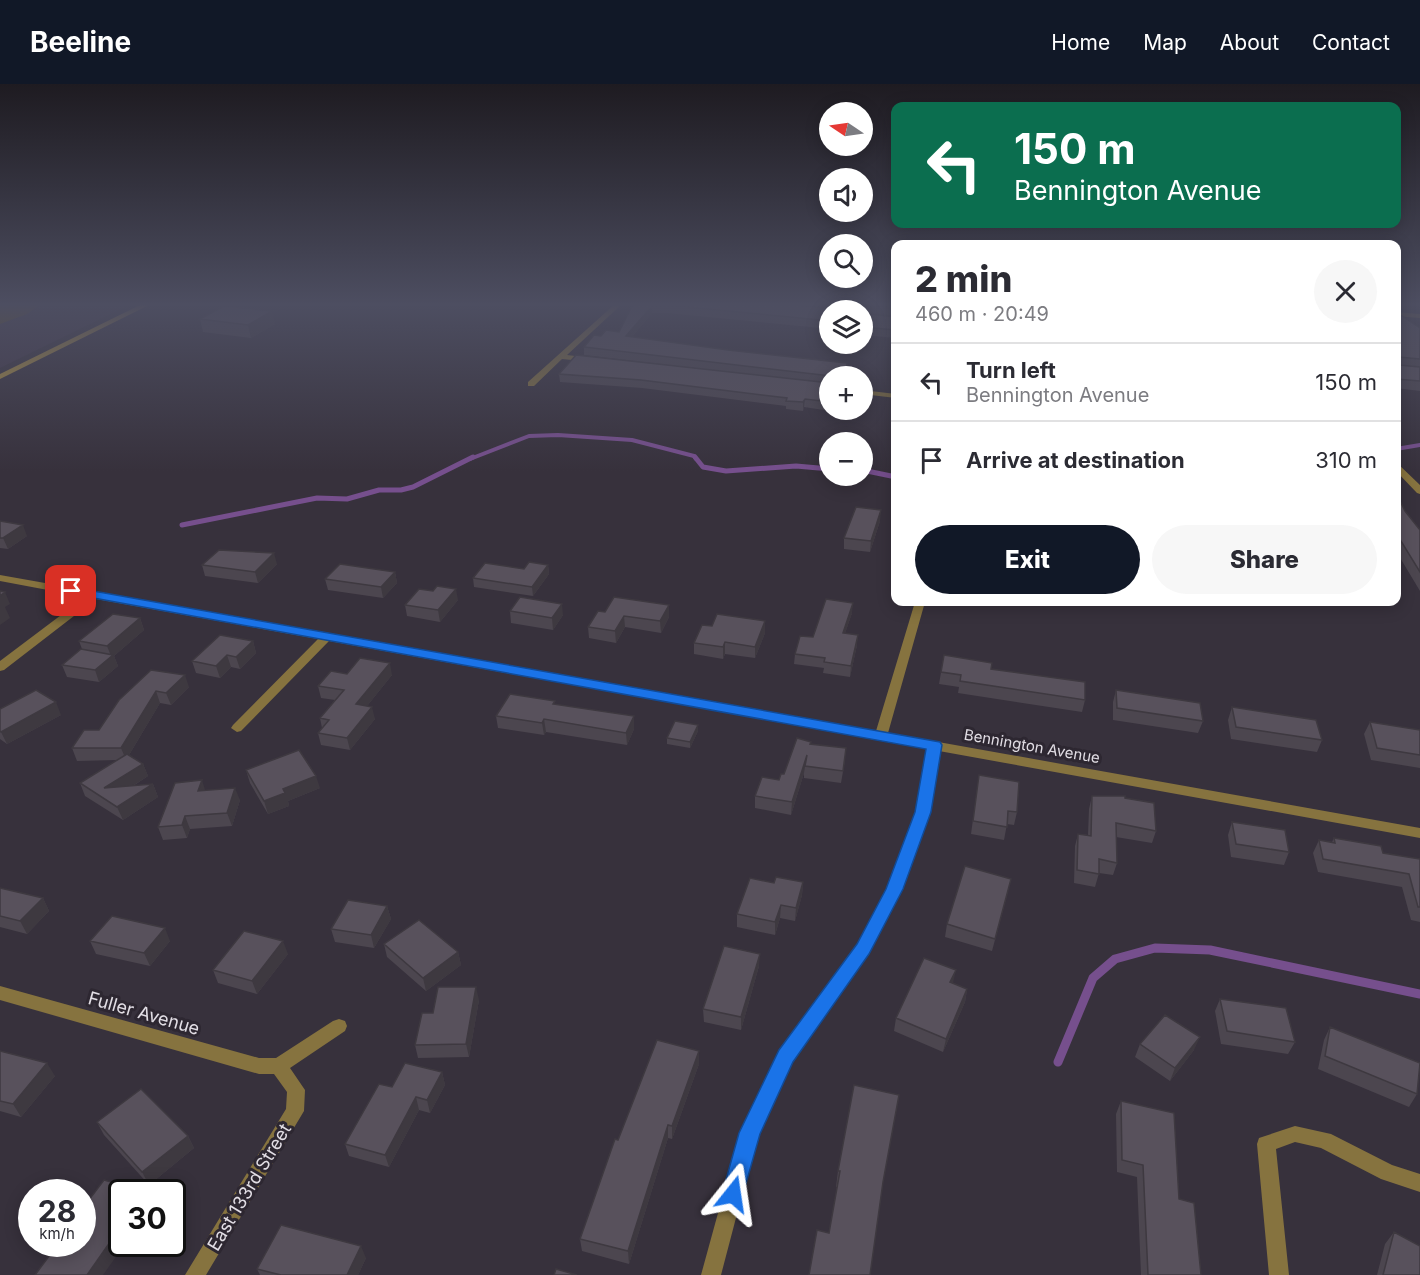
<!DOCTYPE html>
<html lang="en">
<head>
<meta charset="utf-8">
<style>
	:root { --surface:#fff; --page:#f7f7f7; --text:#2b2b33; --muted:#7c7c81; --line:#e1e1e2; --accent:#111827 }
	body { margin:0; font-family:Inter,sans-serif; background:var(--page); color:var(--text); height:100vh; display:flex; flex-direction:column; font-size:22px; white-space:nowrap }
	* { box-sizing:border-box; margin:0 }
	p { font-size:20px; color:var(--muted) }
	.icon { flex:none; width:33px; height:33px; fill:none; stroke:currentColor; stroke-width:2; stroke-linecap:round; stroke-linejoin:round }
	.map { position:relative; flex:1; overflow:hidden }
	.panel { position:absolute; left:891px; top:156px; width:510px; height:366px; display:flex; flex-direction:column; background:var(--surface); border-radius:12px; box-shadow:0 3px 15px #0003 }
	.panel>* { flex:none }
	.guide { position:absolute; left:891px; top:18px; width:510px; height:126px; border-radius:12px; box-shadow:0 3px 15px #0003; background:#0b6e4f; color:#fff; overflow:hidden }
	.needle { width:39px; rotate:283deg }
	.fabs { position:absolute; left:819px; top:18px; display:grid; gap:12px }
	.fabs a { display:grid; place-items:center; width:54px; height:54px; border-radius:50%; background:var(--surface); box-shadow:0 3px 15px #0003; font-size:30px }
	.speed { position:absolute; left:18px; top:1095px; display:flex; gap:12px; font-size:30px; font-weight:700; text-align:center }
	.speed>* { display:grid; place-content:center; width:78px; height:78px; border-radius:50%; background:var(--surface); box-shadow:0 3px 15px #0003; line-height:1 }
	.speed small { font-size:15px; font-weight:400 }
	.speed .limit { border:3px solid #111; border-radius:9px; background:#fff; color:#111 }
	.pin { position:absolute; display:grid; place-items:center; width:51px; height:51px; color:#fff; margin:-26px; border-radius:12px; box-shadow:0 3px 9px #0006 }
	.me { position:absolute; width:66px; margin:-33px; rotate:15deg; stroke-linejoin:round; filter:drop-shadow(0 0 4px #0008) }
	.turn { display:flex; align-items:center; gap:21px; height:126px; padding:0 24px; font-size:27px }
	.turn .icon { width:78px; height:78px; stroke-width:2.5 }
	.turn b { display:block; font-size:42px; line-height:51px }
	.round { display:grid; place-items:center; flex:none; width:63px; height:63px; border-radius:32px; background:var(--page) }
	.overview { display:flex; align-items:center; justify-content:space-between; height:102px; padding:0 24px }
	h1 { font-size:36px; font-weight:800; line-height:45px }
	.primary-button { display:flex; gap:12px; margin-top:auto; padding:12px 24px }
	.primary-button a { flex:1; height:69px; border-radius:36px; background:var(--accent); color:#fff; font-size:24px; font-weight:800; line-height:69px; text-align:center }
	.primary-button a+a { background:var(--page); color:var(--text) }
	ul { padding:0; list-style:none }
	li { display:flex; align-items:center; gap:18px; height:78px; padding:0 24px; border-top:2px solid var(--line) }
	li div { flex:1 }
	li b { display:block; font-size:22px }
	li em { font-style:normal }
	header { display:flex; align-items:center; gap:36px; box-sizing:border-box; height:84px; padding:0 30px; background:var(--accent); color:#fff }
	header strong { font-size:28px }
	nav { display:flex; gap:33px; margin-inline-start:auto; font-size:21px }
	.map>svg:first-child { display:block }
</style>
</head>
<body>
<header>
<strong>Beeline</strong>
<nav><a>Home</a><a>Map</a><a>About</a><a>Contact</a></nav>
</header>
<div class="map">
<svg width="1420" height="1191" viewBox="0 0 1420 1191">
	<rect width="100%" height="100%" fill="#37313c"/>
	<!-- built -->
	<path fill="#403647" d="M0 220H131L0 284Z"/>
	<!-- green -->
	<path fill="#655014" d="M0 220H41L27 230 0 240Z"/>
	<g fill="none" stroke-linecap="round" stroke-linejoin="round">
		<!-- stream-far2 -->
		<path stroke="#764f8d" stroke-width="4" d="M1396 365 1420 361
			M470 375 529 352 558 351 632 356 694 372 696 375"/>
		<!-- stream-far1 -->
		<path stroke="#764f8d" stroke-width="5" d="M695 373 703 383 726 387 796 382 830 385
			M862 386 896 393
			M182 441 317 414 347 415 379 406H401L413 403 473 373"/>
		<!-- stream -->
		<path stroke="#764f8d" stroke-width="9" d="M1058 978 1093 894 1115 875 1155 864 1210 866 1420 910"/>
		<!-- street -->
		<path fill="#86733f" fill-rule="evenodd" d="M615 220H622L567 271 592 274V278L562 275 534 302H528V298Z
			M1396 228 1420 230V234L1396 232Z
			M862 306 896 310V314L862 310Z
			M1396 378 1420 401V410L1417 409 1396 387Z
			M0 491 876 647 915 518H925L888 649 1420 744V754L939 667 930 728 902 805 869 869 792 977 758 1050 721 1191H701L740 1049 780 967 857 861 888 805 916 728 927 665 329 557 241 647 237 648 231 644 233 641 318 555 96 515 4 586 0 587V577L85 513 0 497Z
			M0 902 259 974H276L333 937 339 935 345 937 347 942 345 947 290 984 305 1006 304 1027 206 1191H185L286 1025 287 1008 274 990H259L0 916Z
			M1295 1042 1331 1050 1392 1081 1420 1090V1108L1381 1095 1321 1064 1295 1058 1276 1065 1289 1191H1269L1257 1060 1259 1054Z"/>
		<!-- secondary -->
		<path fill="#b4953e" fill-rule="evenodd" d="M142 220H151L0 295V290Z"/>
	</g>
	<!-- wall -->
	<path fill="#4c464f" d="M633 220H896V232L862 229V226H830V245L667 229H652L632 253 846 292H830V326H844L843 329 804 323 803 327 786 325V322L642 304 560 298 559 290H744L584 271V263L601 252 619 248Z
		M862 229 896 233V254L862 251Z
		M1396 231 1420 244V307L1396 304Z
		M200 235 275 240 251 254 203 248Z
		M1396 409 1405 427 1420 446V507L1396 467Z
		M0 437 27 452 8 465 0 464Z
		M880 437 870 468 844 465V454Z
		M277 480 258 499 205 492 202 481Z
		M548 481 549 490 533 512 474 503 473 494Z
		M395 488 397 499 383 514 328 506 325 495Z
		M458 516 440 538 407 532 405 521Z
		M669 521V533L661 549 625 543 616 559 589 554 588 543 605 528Z
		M510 527 563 531 553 546 511 539Z
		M852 529 845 549 857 561 850 593 823 589 824 584 794 580 795 570 813 553Z
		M140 534 144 546 114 572 118 582 99 598 67 593 62 581 82 565 79 557Z
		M765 549 755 574 725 570 723 575 694 570V559Z
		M253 557 256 569 240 585 231 583 220 594 196 589 192 577Z
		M944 571 991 585 1085 616 1082 628 958 609 959 603 939 600Z
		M151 586 189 603 171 621 160 619 129 671 143 680 148 692 133 702 153 700 158 713 123 736 85 712 80 699 117 676 77 677 72 664 99 646Z
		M347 590 392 591 367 622 375 635 350 666 321 661 318 649 322 644 320 634 335 616 321 614 318 602Z
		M1116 606 1203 637 1198 649 1113 636V618Z
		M555 620 634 645 627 661 546 648 544 651 498 644 496 632Z
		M1232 623 1322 656 1317 668 1231 655 1228 636Z
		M0 625 61 631 7 660 0 655Z
		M1370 638 1420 646V684L1371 676 1364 650Z
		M698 641V647L690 664 667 660V654Z
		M811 660 845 676 841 699 804 694V689L791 731 755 724V712L779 696Z
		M246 686 320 704 288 717 289 722 268 730 250 699Z
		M979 691 1017 728 1014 741 1007 740 1004 756 971 750Z
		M205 706 240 716 232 742 190 745 187 754 163 756 158 743Z
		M1092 712 1125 714 1156 747 1152 759 1116 753 1117 779 1113 791 1099 789 1095 803 1074 799 1075 762 1078 750 1088 751 1089 725Z
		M1232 738 1289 768 1284 781 1231 773 1228 751Z
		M1334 754 1383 769 1420 775V838L1411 836 1402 803 1318 788 1313 769 1319 756 1332 758Z
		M803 798 802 811 795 837 780 834 775 851 737 843V830L774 799Z
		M0 804 43 814 49 827 27 850 0 843Z
		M1008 807 992 867 945 853 947 840Z
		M387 822 391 835 374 864 335 858 331 845Z
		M90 857H170L150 882 96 870Z
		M384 860 458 868 461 881 426 907 387 873Z
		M288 870 257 910 218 899 213 886Z
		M759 882 741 946 704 938 703 925Z
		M953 900 967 906 965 918 943 968 894 947 896 934Z
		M1220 915 1295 958 1288 970 1221 960 1215 927Z
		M479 916 469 973 418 974 415 961 433 929Z
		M1330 943 1417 1010 1409 1023 1318 985 1324 956Z
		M1140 960 1194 966 1170 997 1135 973Z
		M0 967 55 992 21 1033 0 1027Z
		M699 980 672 1055 668 1054 629 1180 582 1167 580 1155 618 1056Z
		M442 988 445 1001 430 1029 419 1026 389 1083 349 1072 345 1060 392 1003Z
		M899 1011 829 1149 837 1103H836L838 1087Z
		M1121 1017 1201 1191H1141L1137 1093 1117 1088 1116 1030Z
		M97 1038 188 1052 194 1064 149 1101 104 1051Z
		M1394 1148 1420 1191H1377L1385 1160Z
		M366 1174 358 1191H260L257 1185Z"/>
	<!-- shaded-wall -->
	<path fill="#3e3940" d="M652 222V229L626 260V252Z
		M272 227 275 240 251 254 248 241Z
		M805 315 804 323 803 327V318Z
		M881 426 880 437 870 468 871 457Z
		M23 441 27 452 8 465 3 454Z
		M274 469 277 480 258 499 255 488Z
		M548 481 549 490 533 512 532 503Z
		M395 488 397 499 383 514 381 503Z
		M456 505 458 516 440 538 438 526Z
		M5 508 10 520 5 523 10 534 0 541V512Z
		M853 519 852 529 842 559 843 549Z
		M562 520 563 531 553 546 552 534Z
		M669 521V533L661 549 660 537Z
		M624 532 625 543 616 559 615 547Z
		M140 534 144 546 114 572 118 582 99 598 95 586 111 572 107 562Z
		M765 537V549L755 574V563Z
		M858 551 857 561 850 593 851 582Z
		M253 557 256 569 240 585 236 573Z
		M725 558V570L723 575V563Z
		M227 571 231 583 220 594 216 582Z
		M390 579 392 591 359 632 356 620Z
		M185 591 189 603 171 621 166 609Z
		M156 607 160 619 126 676 121 664Z
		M56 618 61 631 7 660 1 648Z
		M372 623 375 635 350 666 347 654Z
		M634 632V645L627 661 626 649Z
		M544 635 546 648 544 651 542 639Z
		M698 641V647L690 664V658Z
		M807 671 804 689 791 731 792 718Z
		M143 680 148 692 109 717 104 704Z
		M316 692 320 704 288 717 289 722 268 730 264 717 283 705Z
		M202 696 206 709 198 707Z
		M153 700 158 713 123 736 117 723Z
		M235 704 240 716 232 742 227 729Z
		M185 732 190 745 187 754 182 741Z
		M803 798 802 811 795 837 796 824Z
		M43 814 49 827 27 850 20 837Z
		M781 821 780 834 775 851V838Z
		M387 822 391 835 374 864 371 851Z
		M165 844 170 857 150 882 144 869Z
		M283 857 288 870 257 910 252 897Z
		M458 868 461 881 426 907 423 894Z
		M760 870 759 882 741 946V933Z
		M956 886 953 899 947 911 950 898Z
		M476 903 479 916 469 973 466 960Z
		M967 905 965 918 943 968 946 955Z
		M1200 953 1194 966 1170 997 1175 984Z
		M699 967V980L672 1055V1042Z
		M47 979 55 992 21 1033 13 1020Z
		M442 988 445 1001 430 1029 427 1016Z
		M416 1013 419 1026 389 1083 385 1071Z
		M668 1041V1054L629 1180 628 1167Z
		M188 1052 194 1064 149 1101 142 1088Z
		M122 1141V1160H125L103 1191H87Z
		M361 1162 366 1174 358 1191H347Z"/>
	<!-- building -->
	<path fill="#58515c" stroke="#3e3940" stroke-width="1.5" d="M633 220H787L832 225 831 220H896V224L863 221 860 224 861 226H830V237L667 221 652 222 626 252 728 266 847 279 846 292H831L584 263 594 251 601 252 606 246 619 248Z
		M224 222 272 227 248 241 200 235Z
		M862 229 896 233V246L862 243Z
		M1396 231 1402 232 1420 244V275L1399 273 1397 279 1399 281 1420 283V297L1396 295Z
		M576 271 830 299V318L805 315 803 318 786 317 787 314 641 296 559 290Z
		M1396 409 1405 427 1420 446V488L1396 449Z
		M856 423 881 426 871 457 844 454Z
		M0 437 23 441 3 454H0Z
		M219 466 274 469 255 488 202 481Z
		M529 478 548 481 532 503 473 494 485 479 524 485Z
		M340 480 395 488 381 503 325 495Z
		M437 502 456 505 438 526 405 521 419 505 433 507Z
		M0 507 5 508 0 512Z
		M520 513 562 520 552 534 510 527Z
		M614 513 669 521 660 537 624 532 615 547 588 543 598 527 605 528Z
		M826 515 853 519 843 549 858 551 851 582 824 578 825 574 795 570 800 552 813 553Z
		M113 530 140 534 107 562 79 557Z
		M717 530 765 537 755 563 725 558 723 563 694 559 702 541 712 542Z
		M220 551 253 557 236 573 227 571 216 582 192 577Z
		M81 565 113 571 95 586 62 581Z
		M944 571 992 579 991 585 1085 598V616L960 597 961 591 941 588Z
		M360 574 390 579 356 620 372 623 347 654 318 649 329 636 320 634 344 606 318 602 331 587 347 590Z
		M151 586 185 591 166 609 156 607 121 664H72L84 646H99L119 616Z
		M36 606 56 618 1 648 0 647V625Z
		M1116 606 1200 619 1203 637 1117 624Z
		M510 610 555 617 553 620 634 632 626 649 544 635 542 639 496 632Z
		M1232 623 1316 636 1322 656 1236 643Z
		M675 637 698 641 690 658 667 654Z
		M1370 638 1420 646V671L1377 664Z
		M797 654 811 658 810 660 846 664 843 687 805 682 807 671 792 718 755 712 762 693 779 696 781 690H784Z
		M299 666 316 692 283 705 285 709 264 717 246 686Z
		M127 670 143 680 104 704 153 700 117 723 80 699Z
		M979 691 1019 698 1017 728 1008 727 1007 743 973 737Z
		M202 696 198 707 235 704 227 729 185 732 182 741 158 743 175 699Z
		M1092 712H1125V714L1154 719 1156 747 1116 739 1117 779 1099 775V790L1077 786 1078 750 1091 752Z
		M1232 738 1285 746 1289 768 1236 760Z
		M1334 754 1381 762 1383 769 1420 775V823H1418L1409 790 1323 775 1319 756 1335 759Z
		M965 782 1011 795 995 855 947 840Z
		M776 793 803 798 796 824 781 821 775 838 737 830 750 794 774 799Z
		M0 804 43 814 20 837 0 832Z
		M348 816 387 822 371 851 331 845Z
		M112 832 165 844 144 869 90 857Z
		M419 836 458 868 423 894 384 860Z
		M244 847 283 857 252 897 213 886Z
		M724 862 760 870 741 933 703 925Z
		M924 874 956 886 950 898 967 905 946 955 896 934Z
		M438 903H476L466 960 415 961 422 929H433Z
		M1220 915 1286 924 1295 958 1227 947Z
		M1165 931 1200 953 1175 984 1140 960Z
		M1330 943 1420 979 1417 1010 1325 972Z
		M657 956 699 967 672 1042 668 1041 628 1167 580 1155 615 1055 618 1056Z
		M0 967 47 979 13 1020 0 1017Z
		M405 979 442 988 427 1016 416 1013 385 1071 345 1060 379 1000 392 1003Z
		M854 1001 899 1011 883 1098 870 1191H809L817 1146 829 1149 840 1087H838Z
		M141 1005 188 1052 142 1088 97 1038Z
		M1121 1017 1174 1029 1179 1115 1194 1119 1201 1191H1148L1143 1081 1122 1076Z
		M104 1096 140 1106V1108H122V1141L87 1191H35L58 1160H82V1125Z
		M281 1141 361 1162 347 1191H281L257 1185Z
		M1394 1148 1420 1162V1191H1383Z
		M556 1185 577 1191H554Z"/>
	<!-- sky -->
	<linearGradient id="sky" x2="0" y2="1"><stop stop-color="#1e1b21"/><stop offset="0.57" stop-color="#4d4e61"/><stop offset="1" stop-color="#4d4e61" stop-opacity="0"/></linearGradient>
	<rect width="1420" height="387" fill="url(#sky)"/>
	<!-- route -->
	<path fill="#1a73e8" stroke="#114b97" stroke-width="1.5" d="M71 503 940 658 942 661 931 728 903 805 869 870 793 978 760 1050 741 1117 733 1120 725 1117 722 1110 739 1049 779 966 857 860 886 805 915 728 926 665 66 509 65 507Z"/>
	<g text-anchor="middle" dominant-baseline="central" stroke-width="6" stroke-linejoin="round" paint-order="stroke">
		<!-- street labels -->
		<g font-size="15" fill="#e2dee5" stroke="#2d2731">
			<text transform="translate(1032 662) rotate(10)">Bennington Avenue</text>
		</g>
		<!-- near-street labels -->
		<g font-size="18" fill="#e2dee5" stroke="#2d2731">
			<text transform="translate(144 929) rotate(16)">Fuller Avenue</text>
			<text transform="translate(249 1103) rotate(-59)">East 133rd Street</text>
		</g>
	</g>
</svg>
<div class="fabs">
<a><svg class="needle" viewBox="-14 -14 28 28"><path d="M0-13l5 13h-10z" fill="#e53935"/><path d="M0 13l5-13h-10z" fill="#7c7c81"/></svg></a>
<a><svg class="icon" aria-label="sound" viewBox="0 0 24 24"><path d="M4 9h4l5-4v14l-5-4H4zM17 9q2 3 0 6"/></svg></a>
<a><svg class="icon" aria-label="search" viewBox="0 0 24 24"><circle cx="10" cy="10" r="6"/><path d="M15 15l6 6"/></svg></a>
<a><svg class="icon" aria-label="layers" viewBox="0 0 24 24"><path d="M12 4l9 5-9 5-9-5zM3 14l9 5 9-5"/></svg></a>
<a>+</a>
<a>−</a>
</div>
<div class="speed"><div>28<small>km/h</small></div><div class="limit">30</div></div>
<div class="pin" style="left:71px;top:507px;background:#d93025"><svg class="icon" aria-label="arrive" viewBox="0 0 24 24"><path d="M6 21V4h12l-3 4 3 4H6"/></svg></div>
<svg class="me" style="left:733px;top:1110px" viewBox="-20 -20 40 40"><path d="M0-17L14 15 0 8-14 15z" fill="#1a73e8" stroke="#fff" stroke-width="4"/></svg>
<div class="guide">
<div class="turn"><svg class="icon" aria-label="left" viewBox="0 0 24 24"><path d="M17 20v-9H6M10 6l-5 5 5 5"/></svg><div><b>150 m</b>Bennington Avenue</div></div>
</div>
<section class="panel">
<div class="overview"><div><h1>2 min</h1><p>460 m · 20:49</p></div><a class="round"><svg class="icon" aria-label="close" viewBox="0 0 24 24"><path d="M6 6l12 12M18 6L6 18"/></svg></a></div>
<ul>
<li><svg class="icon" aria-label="left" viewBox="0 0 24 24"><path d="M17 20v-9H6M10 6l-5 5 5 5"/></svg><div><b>Turn left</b><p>Bennington Avenue</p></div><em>150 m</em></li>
<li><svg class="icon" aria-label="arrive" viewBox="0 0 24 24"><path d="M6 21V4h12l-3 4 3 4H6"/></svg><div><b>Arrive at destination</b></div><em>310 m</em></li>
</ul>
<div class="primary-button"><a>Exit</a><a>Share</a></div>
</section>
</div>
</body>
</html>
